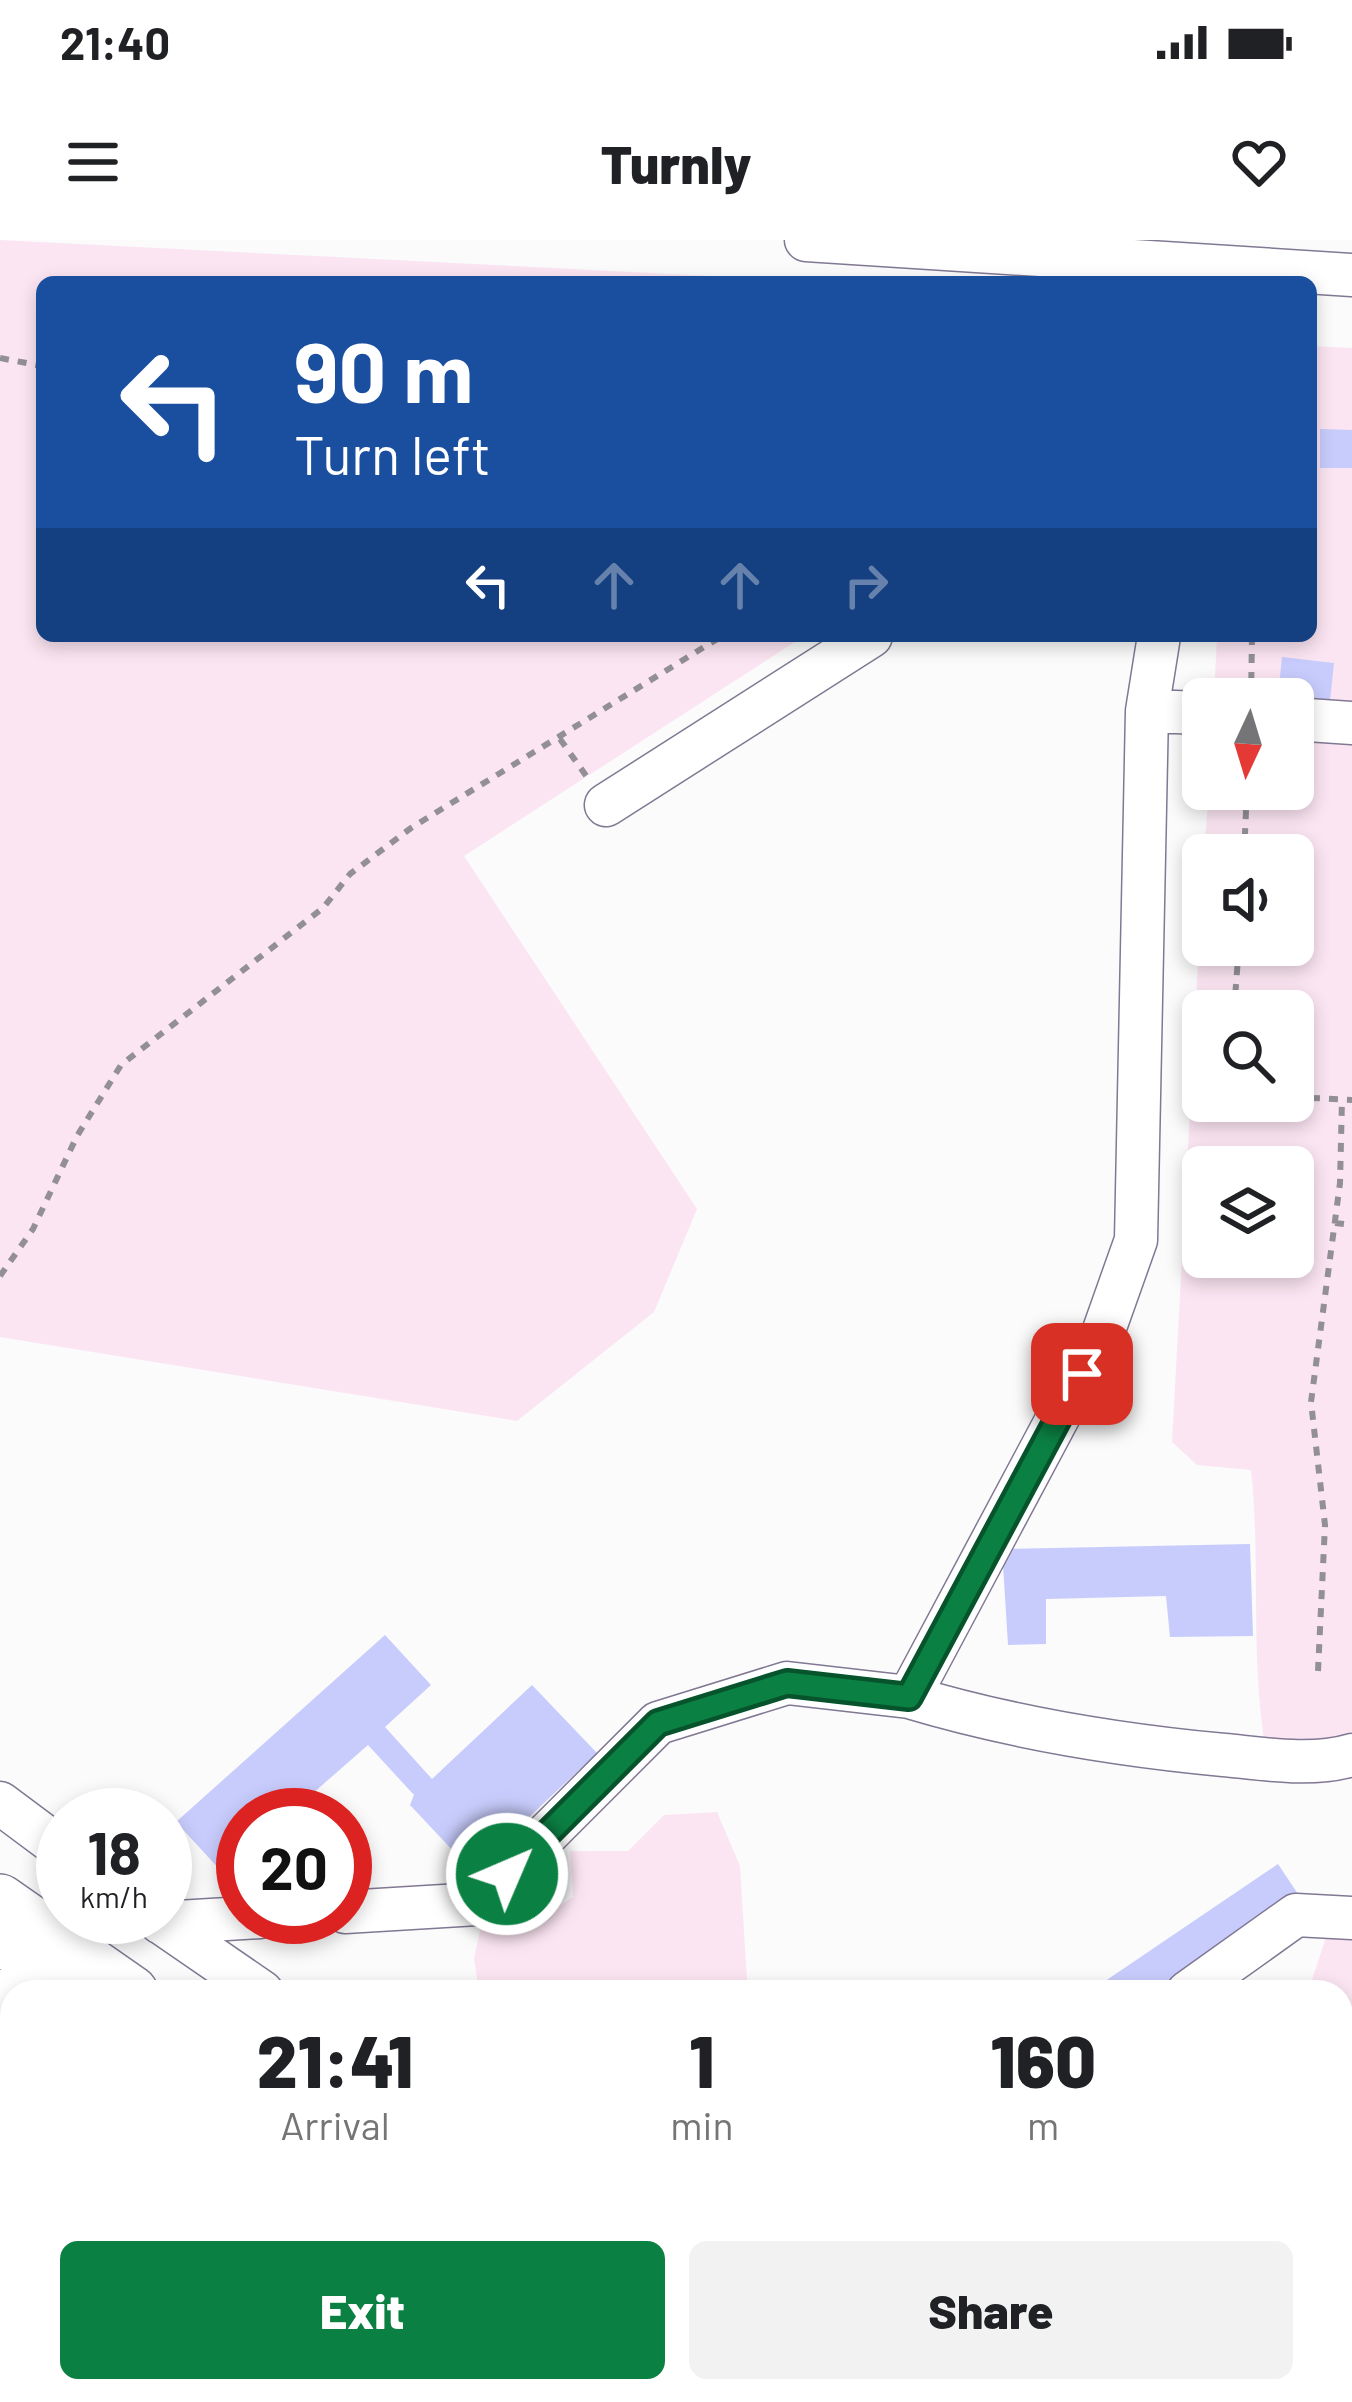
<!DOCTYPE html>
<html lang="en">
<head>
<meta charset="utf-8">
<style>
	:root { --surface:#fff; --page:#f2f2f2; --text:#202124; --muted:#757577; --accent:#0b8043 }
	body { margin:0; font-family:Barlow,sans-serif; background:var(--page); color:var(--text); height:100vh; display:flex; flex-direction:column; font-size:45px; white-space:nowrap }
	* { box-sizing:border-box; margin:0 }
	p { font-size:39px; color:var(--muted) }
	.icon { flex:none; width:66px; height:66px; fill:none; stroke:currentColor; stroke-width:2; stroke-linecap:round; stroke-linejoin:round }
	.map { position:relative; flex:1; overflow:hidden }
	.panel { position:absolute; left:0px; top:1740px; width:1353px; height:423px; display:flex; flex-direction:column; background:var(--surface); border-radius:36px 36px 0 0; box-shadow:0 6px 18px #0003 }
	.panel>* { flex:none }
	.banner { position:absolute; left:36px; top:36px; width:1281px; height:366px; border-radius:18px; box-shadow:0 6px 18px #0003; background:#1a4fa0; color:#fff; overflow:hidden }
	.needle { width:78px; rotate:184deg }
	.controls { position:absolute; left:1182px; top:438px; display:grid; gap:24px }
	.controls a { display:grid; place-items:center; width:132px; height:132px; border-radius:18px; background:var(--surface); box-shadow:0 6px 18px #0003; font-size:60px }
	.speed { position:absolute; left:36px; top:1548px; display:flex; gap:24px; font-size:60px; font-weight:700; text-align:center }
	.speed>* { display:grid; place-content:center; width:156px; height:156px; border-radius:50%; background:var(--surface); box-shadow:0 6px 18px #0003; line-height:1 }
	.speed small { font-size:30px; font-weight:400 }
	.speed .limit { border:18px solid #d22; background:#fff; color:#111 }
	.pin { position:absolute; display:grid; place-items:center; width:102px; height:102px; color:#fff; margin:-51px; border-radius:24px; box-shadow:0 6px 18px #0006 }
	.me { position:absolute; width:132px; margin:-66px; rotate:45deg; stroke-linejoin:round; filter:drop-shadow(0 0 9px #0008) }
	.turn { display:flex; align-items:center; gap:42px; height:252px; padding:0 60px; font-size:54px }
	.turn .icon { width:156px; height:156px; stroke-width:2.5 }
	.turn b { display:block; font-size:84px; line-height:102px }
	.lanes { display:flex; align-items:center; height:114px; padding:0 60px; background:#0003; justify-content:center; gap:60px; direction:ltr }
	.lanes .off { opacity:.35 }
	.eta { display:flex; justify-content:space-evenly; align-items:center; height:204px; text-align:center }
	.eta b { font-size:72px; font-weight:800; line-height:84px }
	.button { display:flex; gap:24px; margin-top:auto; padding:24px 60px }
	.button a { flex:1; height:138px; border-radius:18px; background:var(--accent); color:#fff; font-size:48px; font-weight:800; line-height:138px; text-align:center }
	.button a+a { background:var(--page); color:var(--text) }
	.status { display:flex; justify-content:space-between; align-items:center; height:84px; padding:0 60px; background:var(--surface); direction:ltr }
	.status svg { height:33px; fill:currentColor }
	header { display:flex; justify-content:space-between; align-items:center; height:156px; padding:0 60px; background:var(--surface); font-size:54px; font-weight:800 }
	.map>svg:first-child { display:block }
</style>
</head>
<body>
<div class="status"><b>21:40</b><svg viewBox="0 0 49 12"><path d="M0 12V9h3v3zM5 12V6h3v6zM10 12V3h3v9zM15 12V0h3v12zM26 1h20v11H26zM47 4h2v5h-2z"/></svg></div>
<header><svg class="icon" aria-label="menu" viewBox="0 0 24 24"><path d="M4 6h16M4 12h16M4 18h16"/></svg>Turnly<svg class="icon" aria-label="heart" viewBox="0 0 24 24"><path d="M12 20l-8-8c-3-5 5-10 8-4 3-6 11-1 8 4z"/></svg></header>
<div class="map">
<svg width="1352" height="2162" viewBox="0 0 1352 2162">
	<rect width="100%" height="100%" fill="#fbfbfb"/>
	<!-- green -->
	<path fill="#fbe5f2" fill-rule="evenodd" d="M0 0 828 42H42V396H804L464 616 697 969 654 1072 517 1181 0 1097Z
		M1311 106 1352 108V1491L1340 1501 1265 1504C1250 1414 1261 1321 1251 1230L1197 1225 1172 1202 1203 631V705H1293V615H1204L1209 549H1293V459L1214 457 1217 396H1311ZM1203 771H1293V861H1203ZM1203 927H1293V1017H1203Z
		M717 1572 740 1626 747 1740 738 1752H479L474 1718 486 1663 530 1684 573 1657 570 1611H628L664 1575Z
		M1328 1691H1352V1944H1341V1752H1308Z
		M0 1821 12 1826V2151H470L485 2162H0Z
		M690 2151H1109L1094 2162H705Z"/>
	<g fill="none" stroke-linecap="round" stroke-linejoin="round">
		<!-- stream -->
		<path stroke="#9abdf5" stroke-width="10" d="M0 1858 12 1867
			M404 2151 419 2162"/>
	</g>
	<!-- building -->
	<path fill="#c7ccfc" d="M1320 189 1352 190V228H1320Z
		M1282 417 1334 423 1330 461 1278 456Z
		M1250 1304 1253 1396 1170 1397 1166 1356 1046 1359V1404L1008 1405 1002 1309Z
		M385 1395 431 1445 385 1487 432 1539 532 1445 597 1513 472 1631 410 1565 414 1555 368 1505 288 1575H243V1614L222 1632 176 1582Z
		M1278 1624 1302 1660 1168 1752H1089Z"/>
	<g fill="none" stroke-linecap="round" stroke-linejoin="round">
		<defs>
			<path id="minor" d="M806 0 1352 35
				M1147 471 1203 473
				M1293 479 1352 483
				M606 565 871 396
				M909 1457C1012 1488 1117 1505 1224 1515 1265 1519 1312 1527 1352 1515
				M0 1563 63 1610
				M345 1672 477 1664 658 1483 787 1443 909 1457 1103 1093 1136 1000 1147 471 1159 396
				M153 1677 262 1752
				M161 1683 260 1677
				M1188 1752 1296 1675 1352 1678
				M1341 1962 1352 1961
				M1279 2151 1280 2162"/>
			<path id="major" d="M0 1660 132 1752
				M0 1803 12 1809
				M1341 2107H1352
				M1134 2162 1165 2151"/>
			<path id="highway" d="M0 1692 83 1752
				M0 1760 12 1769
				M539 2151 554 2162
				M634 2151 649 2162"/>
		</defs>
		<!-- minor casing -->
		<use href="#minor" stroke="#817893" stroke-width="45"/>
		<!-- major casing -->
		<use href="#major" stroke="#817893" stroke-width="54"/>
		<!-- highway casing -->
		<use href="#highway" stroke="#817893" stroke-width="63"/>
		<!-- path -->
		<path stroke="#929095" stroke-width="6" stroke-dasharray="9 9" stroke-linecap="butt" d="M0 118 42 126
			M1251 459 1252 396
			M560 499 587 537
			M1244 615 1247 549
			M1234 771 1239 705
			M1293 857 1352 860
			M1335 983 1352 985
			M0 1036 33 989 77 896 121 825 323 668 350 634 411 588 722 396
			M1318 1431 1325 1285 1311 1162 1340 943 1342 859"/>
		<!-- minor -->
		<use href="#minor" stroke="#fff" stroke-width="42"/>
		<!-- major -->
		<use href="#major" stroke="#fff" stroke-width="51"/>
		<!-- highway -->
		<use href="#highway" stroke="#fff" stroke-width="60"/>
	</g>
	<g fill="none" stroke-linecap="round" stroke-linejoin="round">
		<defs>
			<path id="route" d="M507 1634 658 1483 787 1443 909 1457 1082 1134"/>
		</defs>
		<!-- route casing -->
		<use href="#route" stroke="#07532c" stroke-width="30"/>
		<!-- route -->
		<use href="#route" stroke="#0b8043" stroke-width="21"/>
	</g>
</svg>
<div class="controls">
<a><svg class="needle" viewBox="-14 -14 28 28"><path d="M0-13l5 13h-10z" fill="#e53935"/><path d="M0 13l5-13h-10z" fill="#757577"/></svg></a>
<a><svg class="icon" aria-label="sound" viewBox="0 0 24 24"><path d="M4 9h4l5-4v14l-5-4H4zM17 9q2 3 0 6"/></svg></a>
<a><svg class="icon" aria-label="search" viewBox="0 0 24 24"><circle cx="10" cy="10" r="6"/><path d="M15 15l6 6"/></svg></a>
<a><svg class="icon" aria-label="layers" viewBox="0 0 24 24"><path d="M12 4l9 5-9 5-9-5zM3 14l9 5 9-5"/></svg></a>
</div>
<div class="speed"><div>18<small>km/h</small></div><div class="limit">20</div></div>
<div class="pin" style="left:1082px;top:1134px;background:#d93025"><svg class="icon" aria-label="arrive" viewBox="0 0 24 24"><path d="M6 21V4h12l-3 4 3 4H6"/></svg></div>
<svg class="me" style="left:507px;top:1634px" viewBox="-20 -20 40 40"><circle r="17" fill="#0b8043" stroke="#fff" stroke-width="3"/><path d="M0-11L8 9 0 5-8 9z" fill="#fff"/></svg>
<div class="banner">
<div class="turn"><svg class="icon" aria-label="left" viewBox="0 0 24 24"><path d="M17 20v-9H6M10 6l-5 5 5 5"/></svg><div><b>90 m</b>Turn left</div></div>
<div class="lanes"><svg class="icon" aria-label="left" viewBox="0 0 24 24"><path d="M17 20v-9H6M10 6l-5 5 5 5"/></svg><svg class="icon off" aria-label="ahead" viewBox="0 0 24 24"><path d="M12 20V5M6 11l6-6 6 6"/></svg><svg class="icon off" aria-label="ahead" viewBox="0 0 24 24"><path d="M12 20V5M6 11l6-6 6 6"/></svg><svg class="icon off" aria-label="right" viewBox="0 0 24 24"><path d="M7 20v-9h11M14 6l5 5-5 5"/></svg></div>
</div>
<section class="panel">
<div class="eta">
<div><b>21:41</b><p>Arrival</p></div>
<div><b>1</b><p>min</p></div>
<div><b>160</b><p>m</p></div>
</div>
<div class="button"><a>Exit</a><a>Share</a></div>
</section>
</div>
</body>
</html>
